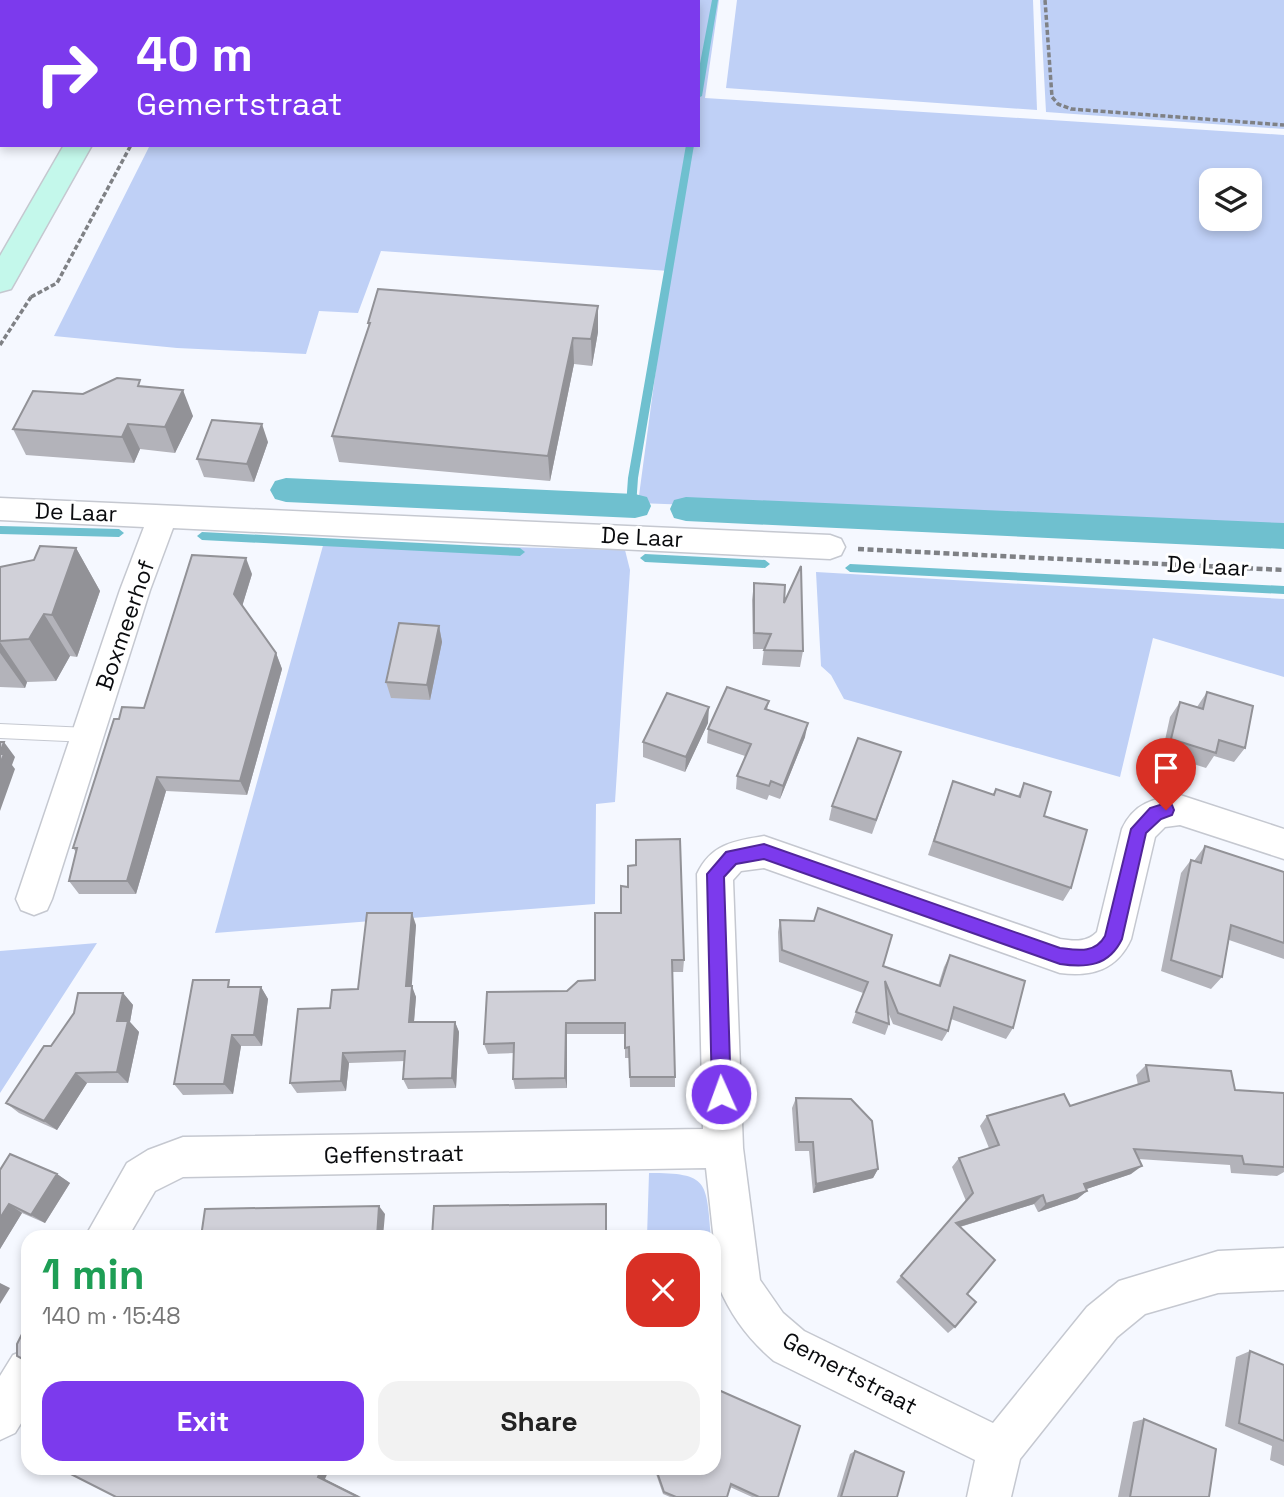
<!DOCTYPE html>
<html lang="en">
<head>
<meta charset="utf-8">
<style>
	:root { --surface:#fff; --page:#f2f2f2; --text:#222; --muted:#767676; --accent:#7c3aed }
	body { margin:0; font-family:"Space Grotesk",sans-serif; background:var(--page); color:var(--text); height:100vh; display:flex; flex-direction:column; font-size:26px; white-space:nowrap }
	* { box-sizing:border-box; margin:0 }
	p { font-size:23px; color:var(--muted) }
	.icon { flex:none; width:38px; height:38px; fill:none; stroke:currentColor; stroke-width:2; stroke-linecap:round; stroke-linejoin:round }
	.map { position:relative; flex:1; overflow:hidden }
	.side { position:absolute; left:21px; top:1230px; width:700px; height:245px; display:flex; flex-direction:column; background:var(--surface); border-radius:21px; box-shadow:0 4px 10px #0003 }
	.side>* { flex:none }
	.banner { position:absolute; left:0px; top:0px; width:700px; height:147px; box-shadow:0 4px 10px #0003; background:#7c3aed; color:#fff; overflow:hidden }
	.buttons { position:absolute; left:1199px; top:168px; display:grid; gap:14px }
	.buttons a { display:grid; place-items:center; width:63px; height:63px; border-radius:14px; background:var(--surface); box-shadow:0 4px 10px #0003; font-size:35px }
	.pin { position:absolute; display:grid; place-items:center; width:60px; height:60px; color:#fff; margin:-72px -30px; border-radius:50% 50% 50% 0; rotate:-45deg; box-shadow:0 0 7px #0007 }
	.pin .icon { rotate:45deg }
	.me { position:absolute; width:77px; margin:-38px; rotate:358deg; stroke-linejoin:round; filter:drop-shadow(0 0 5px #0008) }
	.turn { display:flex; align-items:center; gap:24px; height:147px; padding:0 21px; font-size:32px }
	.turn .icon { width:91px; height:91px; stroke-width:2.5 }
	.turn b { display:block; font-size:49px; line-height:60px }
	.round { display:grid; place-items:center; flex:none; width:74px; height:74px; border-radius:21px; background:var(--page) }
	.head { display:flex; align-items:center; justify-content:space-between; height:119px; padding:0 21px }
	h1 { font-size:42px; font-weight:600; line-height:52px; color:#1e9e55 }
	.primary-button { display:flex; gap:14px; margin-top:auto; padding:14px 21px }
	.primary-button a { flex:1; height:80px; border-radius:21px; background:var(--accent); color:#fff; font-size:28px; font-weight:600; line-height:80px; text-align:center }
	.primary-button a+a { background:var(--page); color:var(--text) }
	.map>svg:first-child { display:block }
</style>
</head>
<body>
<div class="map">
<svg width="1284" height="1497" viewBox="0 0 1284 1497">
	<rect width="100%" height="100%" fill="#f5f8ff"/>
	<!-- green -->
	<path fill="#bfd0f6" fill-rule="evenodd" d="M223 0H719L705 98 1284 135V527L638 503 669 271 381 251 358 313 319 311 306 354 177 348 54 336 150 145H698V2ZM1211 180H1250V219H1211Z
		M737 0H1033L1037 110 726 88Z
		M1040 0H1284V129L1046 112Z
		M324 542 625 550 630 570 615 802 596 804 595 904 215 933Z
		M816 572 1284 599V677L1153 638 1120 777 844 699 831 675 821 666Z
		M97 943 0 1093V951Z
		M649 1173C709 1173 706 1181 711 1237H647Z"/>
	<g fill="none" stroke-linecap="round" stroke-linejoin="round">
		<!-- stream -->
		<path fill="#6fc0cf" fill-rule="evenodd" d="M712 0H718L702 96 698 98V74Z
			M686 145H694L638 478 636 506 631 509 626 506 628 478Z
			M0 526 119 529 124 533 119 537 0 534Z
			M202 532 520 548 525 552 520 556 202 540 197 536Z
			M645 554 765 560 770 564 765 568 645 562 640 558Z
			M850 564 1284 586V594L850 572 845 568Z"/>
		<!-- canal -->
		<path fill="#6fc0cf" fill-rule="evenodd" d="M286 478 635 494 647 497 651 506 647 515 635 518 286 502 275 499 270 490 275 481Z
			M686 497 1284 523V549L686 521 674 518 670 509 674 500Z"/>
		<defs>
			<path id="service" d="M0 724 88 728 94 730 96 735 94 740 88 742 0 738Z"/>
			<path id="minor" d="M0 498 830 535 841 539 845 547 841 555 830 559 173 528 150 590 52 899 47 910 34 915 21 910 16 899 120 590 144 527 0 520Z
				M1180 795 1284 829V859L1180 825 1165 827 1155 837 1131 939C1117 970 1092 977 1060 973L764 868 741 871 733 880 743 1148 760 1280 783 1313 804 1331 993 1423 1087 1307 1119 1281 1218 1251 1284 1248V1290L1218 1293 1145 1314 1117 1337 1020 1459 1011 1497H967L975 1460 774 1361C750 1341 731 1316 719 1287L706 1168 183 1177 155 1191 128 1237H85L127 1163 148 1150 183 1137 703 1129 697 874C711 844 734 841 764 836L1060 939C1074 941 1086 943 1097 932L1122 829C1134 803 1154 798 1180 795Z
				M28 1349V1412L15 1433 0 1440V1376L13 1355Z"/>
			<path id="secondary" d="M148 0H172L147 2Z
				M64 145H92L15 282 11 289 0 292V256Z"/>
		</defs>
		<!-- service casing -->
		<use href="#service" stroke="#c5c8d0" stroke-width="2"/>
		<!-- minor casing -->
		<use href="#minor" stroke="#c5c8d0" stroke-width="3"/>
		<!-- secondary casing -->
		<use href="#secondary" stroke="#c5c8d0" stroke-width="3"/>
		<!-- path-far1 -->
		<path stroke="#7f8185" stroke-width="3.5" stroke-dasharray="5 2.5" stroke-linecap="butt" d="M1045 0 1052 97 1058 104 1071 109 1284 125
			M0 106 2 103
			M31 297 57 283 131 145
			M0 345 31 297"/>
		<!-- path -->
		<path stroke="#7f8185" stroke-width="4.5" stroke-dasharray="6 3.5" stroke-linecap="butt" d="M858 549 1284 570"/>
		<!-- service -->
		<use href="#service" fill="#fff" fill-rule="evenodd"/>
		<!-- minor -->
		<use href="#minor" fill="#fff" fill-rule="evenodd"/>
		<!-- secondary -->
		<use href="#secondary" fill="#c4f8eb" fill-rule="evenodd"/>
	</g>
	<!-- wall -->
	<path fill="#b3b3ba" d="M598 306V332L592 366 574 364 550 481 339 462 332 436 369 327 368 323Z
		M142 386 193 416 175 453 140 449 134 463 26 455 13 429 83 394Z
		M268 442 254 482 204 477 197 459Z
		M76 548 100 591 77 657 70 656 56 681 27 682 25 688 0 687V567L34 560Z
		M252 574 242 606 276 653 282 669 247 795 166 791 136 894H79L69 881 76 852 73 848 119 719 144 708Z
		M754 583 784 603 803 651 800 667 762 665 764 649H753L752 600Z
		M439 626 442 642 430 700 391 698 386 682Z
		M1207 692 1245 748 1234 762 1214 756 1206 768 1162 754 1170 717 1180 702 1197 707Z
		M769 701 767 710 805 737 780 799 769 795 767 800 736 789 737 776 745 756 707 743 708 729Z
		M708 723 685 772 643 757V742Z
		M896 767 872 834 829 820 832 806Z
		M953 781 993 794 996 789 1018 796 1024 783 1044 816 1071 888 1063 901 928 855Z
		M1205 846 1284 872V959L1229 940 1222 977 1211 989 1161 971 1181 873 1191 860 1194 861Z
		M595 913 684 960 683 972H672L675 1077V1087H630L629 1058H625V1034H567V1088L515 1089 513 1079 514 1053 488 1054 484 1044 567 991 595 980Z
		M780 920 883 966 938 986 944 967 950 955 1013 1028 1006 1039 951 1019 948 1031 942 1041 893 1024 888 1012 889 1024 885 1035 852 1023 863 993 779 962 778 932Z
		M416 925 411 986 416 997 414 1022H455L459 1032 456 1088 408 1089 403 1079 405 1061 349 1063 346 1091 297 1093 290 1083 330 1008 358 989Z
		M234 987H261L268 999 262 1046H241L233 1094 183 1095 174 1084Z
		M123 993 133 1005 130 1022 139 1032 128 1083H87L57 1130 19 1113 6 1103 51 1046Z
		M1146 1065 1235 1090 1284 1093V1172L1277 1176 1231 1173 1230 1165 1138 1159 1131 1174 1086 1189 1087 1191 1077 1199 1038 1212 1034 1204 960 1227 967 1294 955 1327 948 1333 896 1282 966 1201 952 1167 959 1158 989 1148 980 1126 987 1116 1070 1106 1138 1085 1136 1075Z
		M796 1098 878 1169 873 1178 813 1193 809 1151H795L792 1108Z
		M0 1170 57 1174 70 1183 45 1223 22 1213 0 1249Z
		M1250 1351 1284 1365V1466L1270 1460 1272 1446 1225 1426 1236 1357Z
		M1144 1419 1209 1497H1118L1133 1422Z
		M855 1451 897 1497H837L850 1454Z
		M714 1468 778 1497H752L730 1487 727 1497H670L663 1494 656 1474 657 1472Z"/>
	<!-- shaded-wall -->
	<path fill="#929297" d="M598 306V332L592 366 591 339Z
		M573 338 574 364 550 481 548 456Z
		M183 390 193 416 175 453 165 427Z
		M128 424 140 449 134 463 122 437Z
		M262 424 268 442 254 482 247 464Z
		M76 548 100 591 77 657 52 615Z
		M246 558 252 574 241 610 234 594Z
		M44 614 70 656 56 681 29 639Z
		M439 626 442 642 430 700 427 685Z
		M0 642 27 682 25 688 0 653Z
		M276 653 282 669 247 795 240 781Z
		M709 707 708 723 685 772 686 757Z
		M808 723 805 737 780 799 783 786Z
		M4 742 15 757 12 765 15 769 0 811V753Z
		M157 777 166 791 136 894 127 881Z
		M412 913 416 925 411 997 406 986Z
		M412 986 416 997 413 1033 409 1022Z
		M261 987 268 999 262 1046 254 1035Z
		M123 993 133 1005 130 1022 139 1032 128 1083 117 1072V1021Z
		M455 1022 459 1032 456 1088 452 1078Z
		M566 1023 567 1034V1088L565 1078Z
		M232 1035 241 1046 233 1094 224 1084Z
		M343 1053 349 1063 346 1091 341 1081Z
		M76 1073 87 1083 57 1130 44 1121Z
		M1142 1166 1131 1174 1075 1193 1084 1184Z
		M878 1169 873 1178 813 1193 816 1184Z
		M57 1174 70 1183 45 1223 31 1215Z
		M1087 1191 1077 1199 1038 1212 1046 1204Z
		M1043 1195 1034 1204 949 1230 956 1223Z
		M9 1204 22 1213 0 1249V1218Z
		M379 1206 385 1214 383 1237H377Z
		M0 1283 10 1288 0 1304Z
		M322 1468H330L325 1479 361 1497H358L318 1477Z"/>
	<!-- building -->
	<path fill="#d0d0d8" stroke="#929297" stroke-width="2" d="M378 289 598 306 591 339 573 338 548 456 332 436 370 323H368Z
		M117 378 140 380 138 386 183 390 165 427 128 424 122 437 13 429 33 391 83 394Z
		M212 420 262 424 247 464 197 459Z
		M40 546 76 548 52 615 44 614 29 639 0 641V567L34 560Z
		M192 555 246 558 234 594 276 653 240 781 157 777 127 881H69L77 848H73L114 719H119L122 707 144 708Z
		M801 566 803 651 764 650 771 634 754 633V583L785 585 784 603Z
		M399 623 439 626 427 685 386 682Z
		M727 687 769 701 765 709 808 723 783 786 771 781 769 786 737 776 751 744 708 729Z
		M1207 692 1253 706 1245 748 1219 740 1216 753 1171 739 1180 702 1203 709Z
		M667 693 709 707 686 757 643 742Z
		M858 738 901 752 876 820 832 806Z
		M0 742H4L0 753Z
		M0 754H4L0 764Z
		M953 781 994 795 996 789 1020 797 1024 783 1051 792 1044 816 1087 830 1071 888 934 841Z
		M680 839 684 960H672L675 1077H630L629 1047 625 1048V1023H566L565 1078 513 1079 514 1043 484 1044 487 992 567 991 578 981 595 980V913H621V886L628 887V866L636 865V840Z
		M1205 846 1284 872V943L1231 925 1222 977 1171 960 1191 860 1201 863Z
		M818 908 892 935 883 966 940 986 950 955 1025 981 1013 1028 954 1007 948 1031 898 1013 885 981 889 1024 856 1012 868 982 782 950 780 920 814 921Z
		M367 913H412L406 986H412L409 1022H455L452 1078 403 1079 405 1051 343 1053 341 1081 290 1083 298 1009 330 1008 332 990 358 989Z
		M193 980H229L228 987H261L254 1035H232L224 1084H174Z
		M78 993H123L117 1021H128L117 1072 76 1073 44 1121 6 1103 44 1046H51L74 1013Z
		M1146 1065 1231 1071 1235 1090 1284 1093V1167L1244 1164 1242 1156 1134 1149 1142 1166 1084 1184 1087 1191 1046 1204 1043 1195 956 1223 995 1260 967 1294 976 1302 955 1327 901 1276 973 1193 959 1158 999 1145 987 1116 1064 1094 1070 1106 1149 1081Z
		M796 1098 851 1099 872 1121 878 1169 816 1184 813 1142H799Z
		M10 1154 57 1174 31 1215 9 1204 0 1218V1170Z
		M606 1204V1237H432L434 1206Z
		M379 1206 377 1237H201L205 1209Z
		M24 1330 28 1332V1362L17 1356V1344Z
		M1250 1351 1284 1365V1441L1239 1423Z
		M714 1388 800 1426 778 1497H759L731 1484 727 1497H676L664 1492 657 1472 658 1468H714Z
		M1144 1419 1216 1449 1209 1497H1130Z
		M855 1451 904 1472 897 1497H841Z
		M59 1468H322L318 1477 358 1497H116Z"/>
	<!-- route -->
	<path fill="#7c3aed" stroke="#51269a" stroke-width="2" d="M1166 803 1172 805 1174 810 1172 815 1161 819 1146 833 1122 939C1109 966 1087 968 1060 964L764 859 736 864 724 877 731 1094 728 1100 721 1103 715 1100 712 1094 707 874 726 852 764 844 1060 948C1077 950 1095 954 1105 936L1131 829 1150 808Z"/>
	<g text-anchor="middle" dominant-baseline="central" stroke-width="6" stroke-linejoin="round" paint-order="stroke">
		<!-- street labels -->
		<g font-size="23" fill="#0a0b0e" stroke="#fff">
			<text transform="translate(76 512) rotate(2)">De Laar</text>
			<text transform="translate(642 537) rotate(3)">De Laar</text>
			<text transform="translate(1208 566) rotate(3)">De Laar</text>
			<text transform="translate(125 625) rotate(-71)">Boxmeerhof</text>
			<text transform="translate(394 1154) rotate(-1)">Geffenstraat</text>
			<text transform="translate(850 1373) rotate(28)">Gemertstraat</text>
		</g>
	</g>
</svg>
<div class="buttons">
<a><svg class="icon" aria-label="layers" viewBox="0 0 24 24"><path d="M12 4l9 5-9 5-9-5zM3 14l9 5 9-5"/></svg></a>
</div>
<div class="pin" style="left:1166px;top:810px;background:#d93025"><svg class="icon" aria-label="arrive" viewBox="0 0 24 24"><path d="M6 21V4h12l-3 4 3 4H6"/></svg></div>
<svg class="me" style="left:721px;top:1094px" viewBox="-20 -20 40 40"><circle r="17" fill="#7c3aed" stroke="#fff" stroke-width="3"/><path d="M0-11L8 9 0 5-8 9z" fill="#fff"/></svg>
<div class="banner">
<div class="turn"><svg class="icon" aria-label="right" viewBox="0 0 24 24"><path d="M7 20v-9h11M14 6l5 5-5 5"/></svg><div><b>40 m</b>Gemertstraat</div></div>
</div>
<section class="side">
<div class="head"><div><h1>1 min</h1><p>140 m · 15:48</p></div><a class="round" style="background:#d93025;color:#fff"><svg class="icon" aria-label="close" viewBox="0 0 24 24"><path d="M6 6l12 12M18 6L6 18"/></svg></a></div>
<div class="primary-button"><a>Exit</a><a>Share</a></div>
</section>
</div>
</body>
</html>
